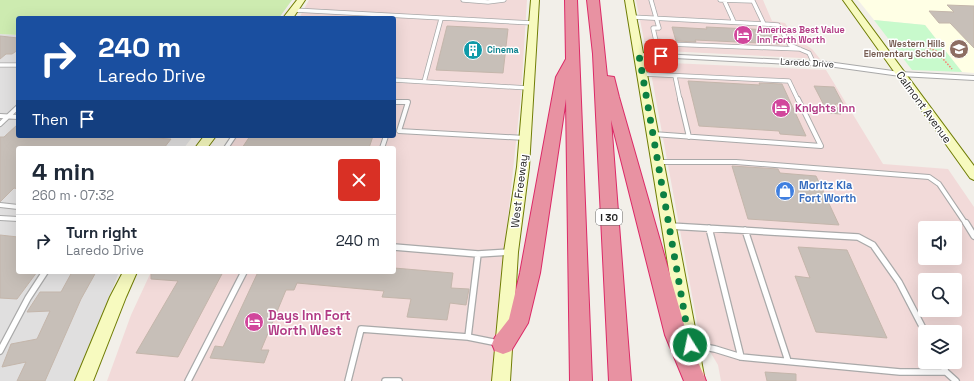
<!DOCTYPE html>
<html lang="en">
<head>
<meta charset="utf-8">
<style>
	:root { --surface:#fff; --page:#f2f2f3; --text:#1f2937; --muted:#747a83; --line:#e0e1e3 }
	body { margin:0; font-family:"Space Grotesk",sans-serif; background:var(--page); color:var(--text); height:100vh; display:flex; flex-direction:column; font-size:15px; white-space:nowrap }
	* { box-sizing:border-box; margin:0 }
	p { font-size:13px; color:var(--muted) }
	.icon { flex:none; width:22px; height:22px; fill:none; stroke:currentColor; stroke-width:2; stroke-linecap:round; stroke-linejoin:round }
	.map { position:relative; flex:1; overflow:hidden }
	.drawer { position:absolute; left:16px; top:146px; width:380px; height:128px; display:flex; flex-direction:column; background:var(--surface); border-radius:4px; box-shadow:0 4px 16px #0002 }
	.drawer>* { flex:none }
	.hud { position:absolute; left:16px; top:16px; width:380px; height:122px; border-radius:4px; box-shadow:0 4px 16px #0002; background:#1a4fa0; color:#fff; overflow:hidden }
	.buttons { position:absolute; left:918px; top:221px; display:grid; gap:8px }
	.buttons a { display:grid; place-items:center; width:44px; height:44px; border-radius:4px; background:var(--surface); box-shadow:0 4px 16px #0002; font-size:20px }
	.pin { position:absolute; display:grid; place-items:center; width:34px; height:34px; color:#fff; margin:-17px; border-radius:8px; box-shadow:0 2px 6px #0006 }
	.me { position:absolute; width:44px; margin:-22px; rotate:350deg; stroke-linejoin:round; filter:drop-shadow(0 0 3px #0008) }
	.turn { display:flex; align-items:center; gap:14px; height:84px; padding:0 16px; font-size:18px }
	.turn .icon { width:52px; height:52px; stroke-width:2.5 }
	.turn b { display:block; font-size:28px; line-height:34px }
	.then { display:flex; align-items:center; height:38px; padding:0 16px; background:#0003; gap:8px; font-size:15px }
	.round { display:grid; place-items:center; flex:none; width:42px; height:42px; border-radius:4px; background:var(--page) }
	.head { display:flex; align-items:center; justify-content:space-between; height:68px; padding:0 16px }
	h1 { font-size:24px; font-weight:800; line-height:30px }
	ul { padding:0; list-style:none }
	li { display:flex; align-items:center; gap:12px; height:52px; padding:0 16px; border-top:1px solid var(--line) }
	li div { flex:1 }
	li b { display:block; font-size:15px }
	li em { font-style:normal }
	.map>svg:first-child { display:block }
</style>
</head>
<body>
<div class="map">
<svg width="974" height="381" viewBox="0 0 974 381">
	<rect width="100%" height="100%" fill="#f2efe9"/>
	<!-- residential -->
	<path fill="#e0dfdf" d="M0 34 18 35V136H193L184 148H18V272H119L76 381H0Z"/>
	<!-- commercial -->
	<path fill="#f2dad9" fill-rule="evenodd" d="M309 0H527L521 94 503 265 493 381H107L131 315 151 272H394V148H224L231 136H394V18H299Z
		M636 0H763L772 21 785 23 795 38 812 49 820 59 646 50Z
		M649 62 826 70 883 164 948 169 974 207V381H721L718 365 699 333ZM925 228H955V258H925ZM925 280H955V310H925ZM925 332H955V362H925Z"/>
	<!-- education -->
	<path fill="#ffffe5" d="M858 0H974V73L962 72 925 25 874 20Z"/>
	<!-- grass -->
	<path fill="#cdebb0" d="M0 0H292L279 18H18V35L0 34Z"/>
	<!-- park -->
	<path fill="#c8facc" d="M874 20 925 25 962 72 912 70Z"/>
	<!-- building -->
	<path fill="#c7bfb8" stroke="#c4b6ab" d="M947 5 974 6V48L950 23H939L929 11 954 12Z
		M447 26 508 29 503 73 436 70Z
		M672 27 707 29 706 27 773 30 780 44 695 40 696 42 676 41Z
		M0 36 18 38V50L12 54H6L0 59Z
		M688 81 760 85 759 83 782 84 806 136 780 134 779 131 699 126Z
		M814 86 834 87 843 104H835L841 114 828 113Z
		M18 124V136H124L171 139 164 148H18V189L14 188 0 202V137H4Z
		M250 136H373L369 148H242Z
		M732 166 778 169 780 173 816 176 839 225 748 219Z
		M0 235 18 237V272H37L17 299 0 298Z
		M798 247 847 250 887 338 816 332 795 276 810 278Z
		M394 268 453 273 451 288 469 289 466 305 450 303 447 320 407 317 411 299 382 297 384 291 297 283 294 290H286L261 350H269L264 363 210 358 215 346 223 347 258 272H394Z
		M72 272H96L81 299 45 381H17L26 362 2 367 11 344 37 339 50 311 27 312 40 292H61Z
		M151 272H223L178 357 136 353 178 281 151 279Z
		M765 372 796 374V381H767Z"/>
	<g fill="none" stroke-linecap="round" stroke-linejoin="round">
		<defs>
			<path id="lane-far2" d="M463 0 488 2 504 0
				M651 0 659 28H653L656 41 668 42 672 57
				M720 0 753 1 764 24 778 25 790 45 809 53 814 64
				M724 0 734 22
				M294 10 533 23
				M632 17 764 24
				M668 44 800 49
				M0 65H18
				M642 74 789 81 798 100
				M675 76 680 100
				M394 80 528 88
				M424 82 441 19"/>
			<path id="lane-far1" d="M680 99 689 137
				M394 102H408L399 131 525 138
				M0 116 18 117
				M0 124 18 107
				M653 134 821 146 798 99
				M226 148 234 136
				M382 148 386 136
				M659 162H736L929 177 939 184 966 224
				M0 205 18 207
				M0 218 18 219"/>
			<path id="lane" d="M966 223 974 236
				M670 226 858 237 873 245 899 282 925 332
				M709 228 741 357
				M745 230 788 361
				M394 247 478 254 468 337
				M478 254 510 252
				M694 345 715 349 741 357 900 372H946L941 362
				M0 351 28 298 45 272
				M946 372 956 381
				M188 381 244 272
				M348 381 361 329 468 337 498 343
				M385 381H399"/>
			<path id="street" d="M639 53 828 62 900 72 974 76V80L900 76 828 66 637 56 636 55Z"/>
			<path id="secondary" d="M297 0H305L293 18H283Z
				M531 0H539L529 167 518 252 510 381H492L504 252 517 167Z
				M625 0H633L705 381H687Z
				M843 0H851L974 166V180L970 178Z
				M204 136H216L207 148H195Z
				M123 272H137L126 297 93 381H75L110 297Z"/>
			<path id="highway" d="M565 0H577L592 381H570L566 99 540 273 528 323 511 351 503 354 495 351 492 344 495 337 509 319 520 273 556 77 566 59Z
				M587 0H599L607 76 614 77 619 97 687 335 706 381H684L665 335 611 120 631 381H609L593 54Z"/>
		</defs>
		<!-- lane-far2 casing -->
		<use href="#lane-far2" stroke="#a9a9a9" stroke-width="5"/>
		<!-- lane-far1 casing -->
		<use href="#lane-far1" stroke="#a9a9a9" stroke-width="6"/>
		<!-- lane casing -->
		<use href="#lane" stroke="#a9a9a9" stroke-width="8"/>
		<!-- street casing -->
		<use href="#street" stroke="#a9a9a9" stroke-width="2"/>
		<!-- secondary casing -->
		<use href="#secondary" stroke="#707d05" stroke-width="2"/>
		<!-- highway casing -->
		<use href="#highway" stroke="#dc2a67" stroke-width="2"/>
		<!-- path -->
		<path stroke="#fa8072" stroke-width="1.5" stroke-dasharray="1.5 1.5" stroke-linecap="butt" d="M930 46 929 48 936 51 952 69
			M925 51 929 48"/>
		<!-- lane-far2 -->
		<use href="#lane-far2" stroke="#fff" stroke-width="3.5"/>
		<!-- lane-far1 -->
		<use href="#lane-far1" stroke="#fff" stroke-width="4"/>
		<!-- lane -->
		<use href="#lane" stroke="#fff" stroke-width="5.5"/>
		<!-- street -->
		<use href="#street" fill="#fff" fill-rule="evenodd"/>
		<!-- secondary -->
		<use href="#secondary" fill="#f7fabf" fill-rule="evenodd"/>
		<!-- highway -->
		<use href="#highway" fill="#e892a2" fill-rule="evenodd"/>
	</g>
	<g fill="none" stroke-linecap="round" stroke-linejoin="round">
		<!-- route -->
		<path stroke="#0b8043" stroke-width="7" stroke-dasharray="0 12.6" d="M661 56 639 55 690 345"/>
	</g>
	<!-- icons -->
	<defs>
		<symbol id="hotel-disc" viewBox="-11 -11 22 22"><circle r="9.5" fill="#d1479c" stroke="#fff"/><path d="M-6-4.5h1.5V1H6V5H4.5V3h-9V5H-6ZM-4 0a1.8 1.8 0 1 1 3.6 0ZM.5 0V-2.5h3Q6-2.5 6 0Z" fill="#fff"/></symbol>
		<symbol id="school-disc" viewBox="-11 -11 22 22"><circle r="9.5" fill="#8d6e63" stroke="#fff"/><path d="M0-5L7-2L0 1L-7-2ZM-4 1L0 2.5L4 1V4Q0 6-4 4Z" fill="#fff"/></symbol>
		<symbol id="building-disc" viewBox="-11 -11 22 22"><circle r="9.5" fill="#0f9aa8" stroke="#fff"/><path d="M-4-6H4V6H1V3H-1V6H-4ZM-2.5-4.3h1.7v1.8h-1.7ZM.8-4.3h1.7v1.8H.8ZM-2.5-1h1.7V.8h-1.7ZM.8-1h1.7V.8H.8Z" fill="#fff"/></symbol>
		<symbol id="shop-disc" viewBox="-11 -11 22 22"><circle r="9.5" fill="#3f7fe0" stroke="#fff"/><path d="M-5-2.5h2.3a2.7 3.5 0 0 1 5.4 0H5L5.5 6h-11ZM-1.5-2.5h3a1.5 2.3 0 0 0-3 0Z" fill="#fff"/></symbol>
	</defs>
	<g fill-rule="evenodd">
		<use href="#hotel-disc" x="732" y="24" width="22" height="22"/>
		<use href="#school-disc" x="948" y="38" width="22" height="22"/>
		<use href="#building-disc" x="462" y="39" width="22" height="22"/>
		<use href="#hotel-disc" x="770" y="97" width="22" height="22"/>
		<use href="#shop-disc" x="774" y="180" width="22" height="22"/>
		<use href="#hotel-disc" x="243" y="311" width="22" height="22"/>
	</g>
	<g text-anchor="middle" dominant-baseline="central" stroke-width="3" stroke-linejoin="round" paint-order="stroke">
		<!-- far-hotel labels -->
		<g font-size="9" font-weight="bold" fill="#b23c85" stroke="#fff" text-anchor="start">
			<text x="757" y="30">Americas Best Value<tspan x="757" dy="10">Inn Forth Worth</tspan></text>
		</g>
		<!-- far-education labels -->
		<g font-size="9" font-weight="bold" fill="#785e54" stroke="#fff" text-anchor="end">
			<text x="945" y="44">Western Hills<tspan x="945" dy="10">Elementary School</tspan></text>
		</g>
		<!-- far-culture labels -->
		<g font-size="9" font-weight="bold" fill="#0d838f" stroke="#fff" text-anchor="start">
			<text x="487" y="50">Cinema</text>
		</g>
		<!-- far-street labels -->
		<g font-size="9" fill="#222" stroke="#fff">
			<text transform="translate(807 63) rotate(3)">Laredo Drive</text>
		</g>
		<!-- shield labels -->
		<rect fill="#fff" stroke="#646464" stroke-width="1" x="596" y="209" width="26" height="16" rx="3"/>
		<g font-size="10" font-weight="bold" fill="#222">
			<text x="609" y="217">I 30</text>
		</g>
		<!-- street labels -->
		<g font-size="11" fill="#222" stroke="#fff">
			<text transform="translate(924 107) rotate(54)">Calmont Avenue</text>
			<text transform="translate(519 191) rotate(-83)">West Freeway</text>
		</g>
		<!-- hotel labels -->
		<g font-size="11" font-weight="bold" fill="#b23c85" stroke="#fff" text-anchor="start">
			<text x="795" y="108">Knights Inn</text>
		</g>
		<!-- shop labels -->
		<g font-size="11" font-weight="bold" fill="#366cbe" stroke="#fff" text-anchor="start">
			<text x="799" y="185">Moritz Kia<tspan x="799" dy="13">Fort Worth</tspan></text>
		</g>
		<!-- near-hotel labels -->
		<g font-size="13" font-weight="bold" fill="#b23c85" stroke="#fff" text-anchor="start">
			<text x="268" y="315">Days Inn Fort<tspan x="268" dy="15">Worth West</tspan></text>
		</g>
	</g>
</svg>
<div class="buttons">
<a><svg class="icon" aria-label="sound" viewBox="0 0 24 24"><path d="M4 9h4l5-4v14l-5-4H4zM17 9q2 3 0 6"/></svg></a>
<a><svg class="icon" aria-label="search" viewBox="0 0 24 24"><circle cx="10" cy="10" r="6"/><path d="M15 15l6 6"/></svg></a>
<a><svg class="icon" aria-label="layers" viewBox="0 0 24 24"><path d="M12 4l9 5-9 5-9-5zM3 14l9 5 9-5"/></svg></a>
</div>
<div class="pin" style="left:661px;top:56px;background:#d93025"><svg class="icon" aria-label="arrive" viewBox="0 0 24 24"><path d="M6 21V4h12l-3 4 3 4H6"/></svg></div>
<svg class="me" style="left:690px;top:345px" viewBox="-20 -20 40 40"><circle r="17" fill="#0b8043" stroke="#fff" stroke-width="3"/><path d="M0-11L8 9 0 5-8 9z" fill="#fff"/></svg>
<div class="hud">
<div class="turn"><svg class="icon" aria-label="right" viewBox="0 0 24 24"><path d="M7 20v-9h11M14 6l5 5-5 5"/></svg><div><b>240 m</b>Laredo Drive</div></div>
<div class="then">Then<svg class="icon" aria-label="arrive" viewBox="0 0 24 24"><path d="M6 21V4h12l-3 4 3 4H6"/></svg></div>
</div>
<section class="drawer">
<div class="head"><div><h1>4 min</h1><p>260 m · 07:32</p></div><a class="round" style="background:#d93025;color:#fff"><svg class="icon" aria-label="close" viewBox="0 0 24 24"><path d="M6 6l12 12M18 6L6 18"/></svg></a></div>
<ul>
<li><svg class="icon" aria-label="right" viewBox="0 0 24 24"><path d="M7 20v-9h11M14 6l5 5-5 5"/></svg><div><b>Turn right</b><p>Laredo Drive</p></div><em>240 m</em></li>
</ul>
</section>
</div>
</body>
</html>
